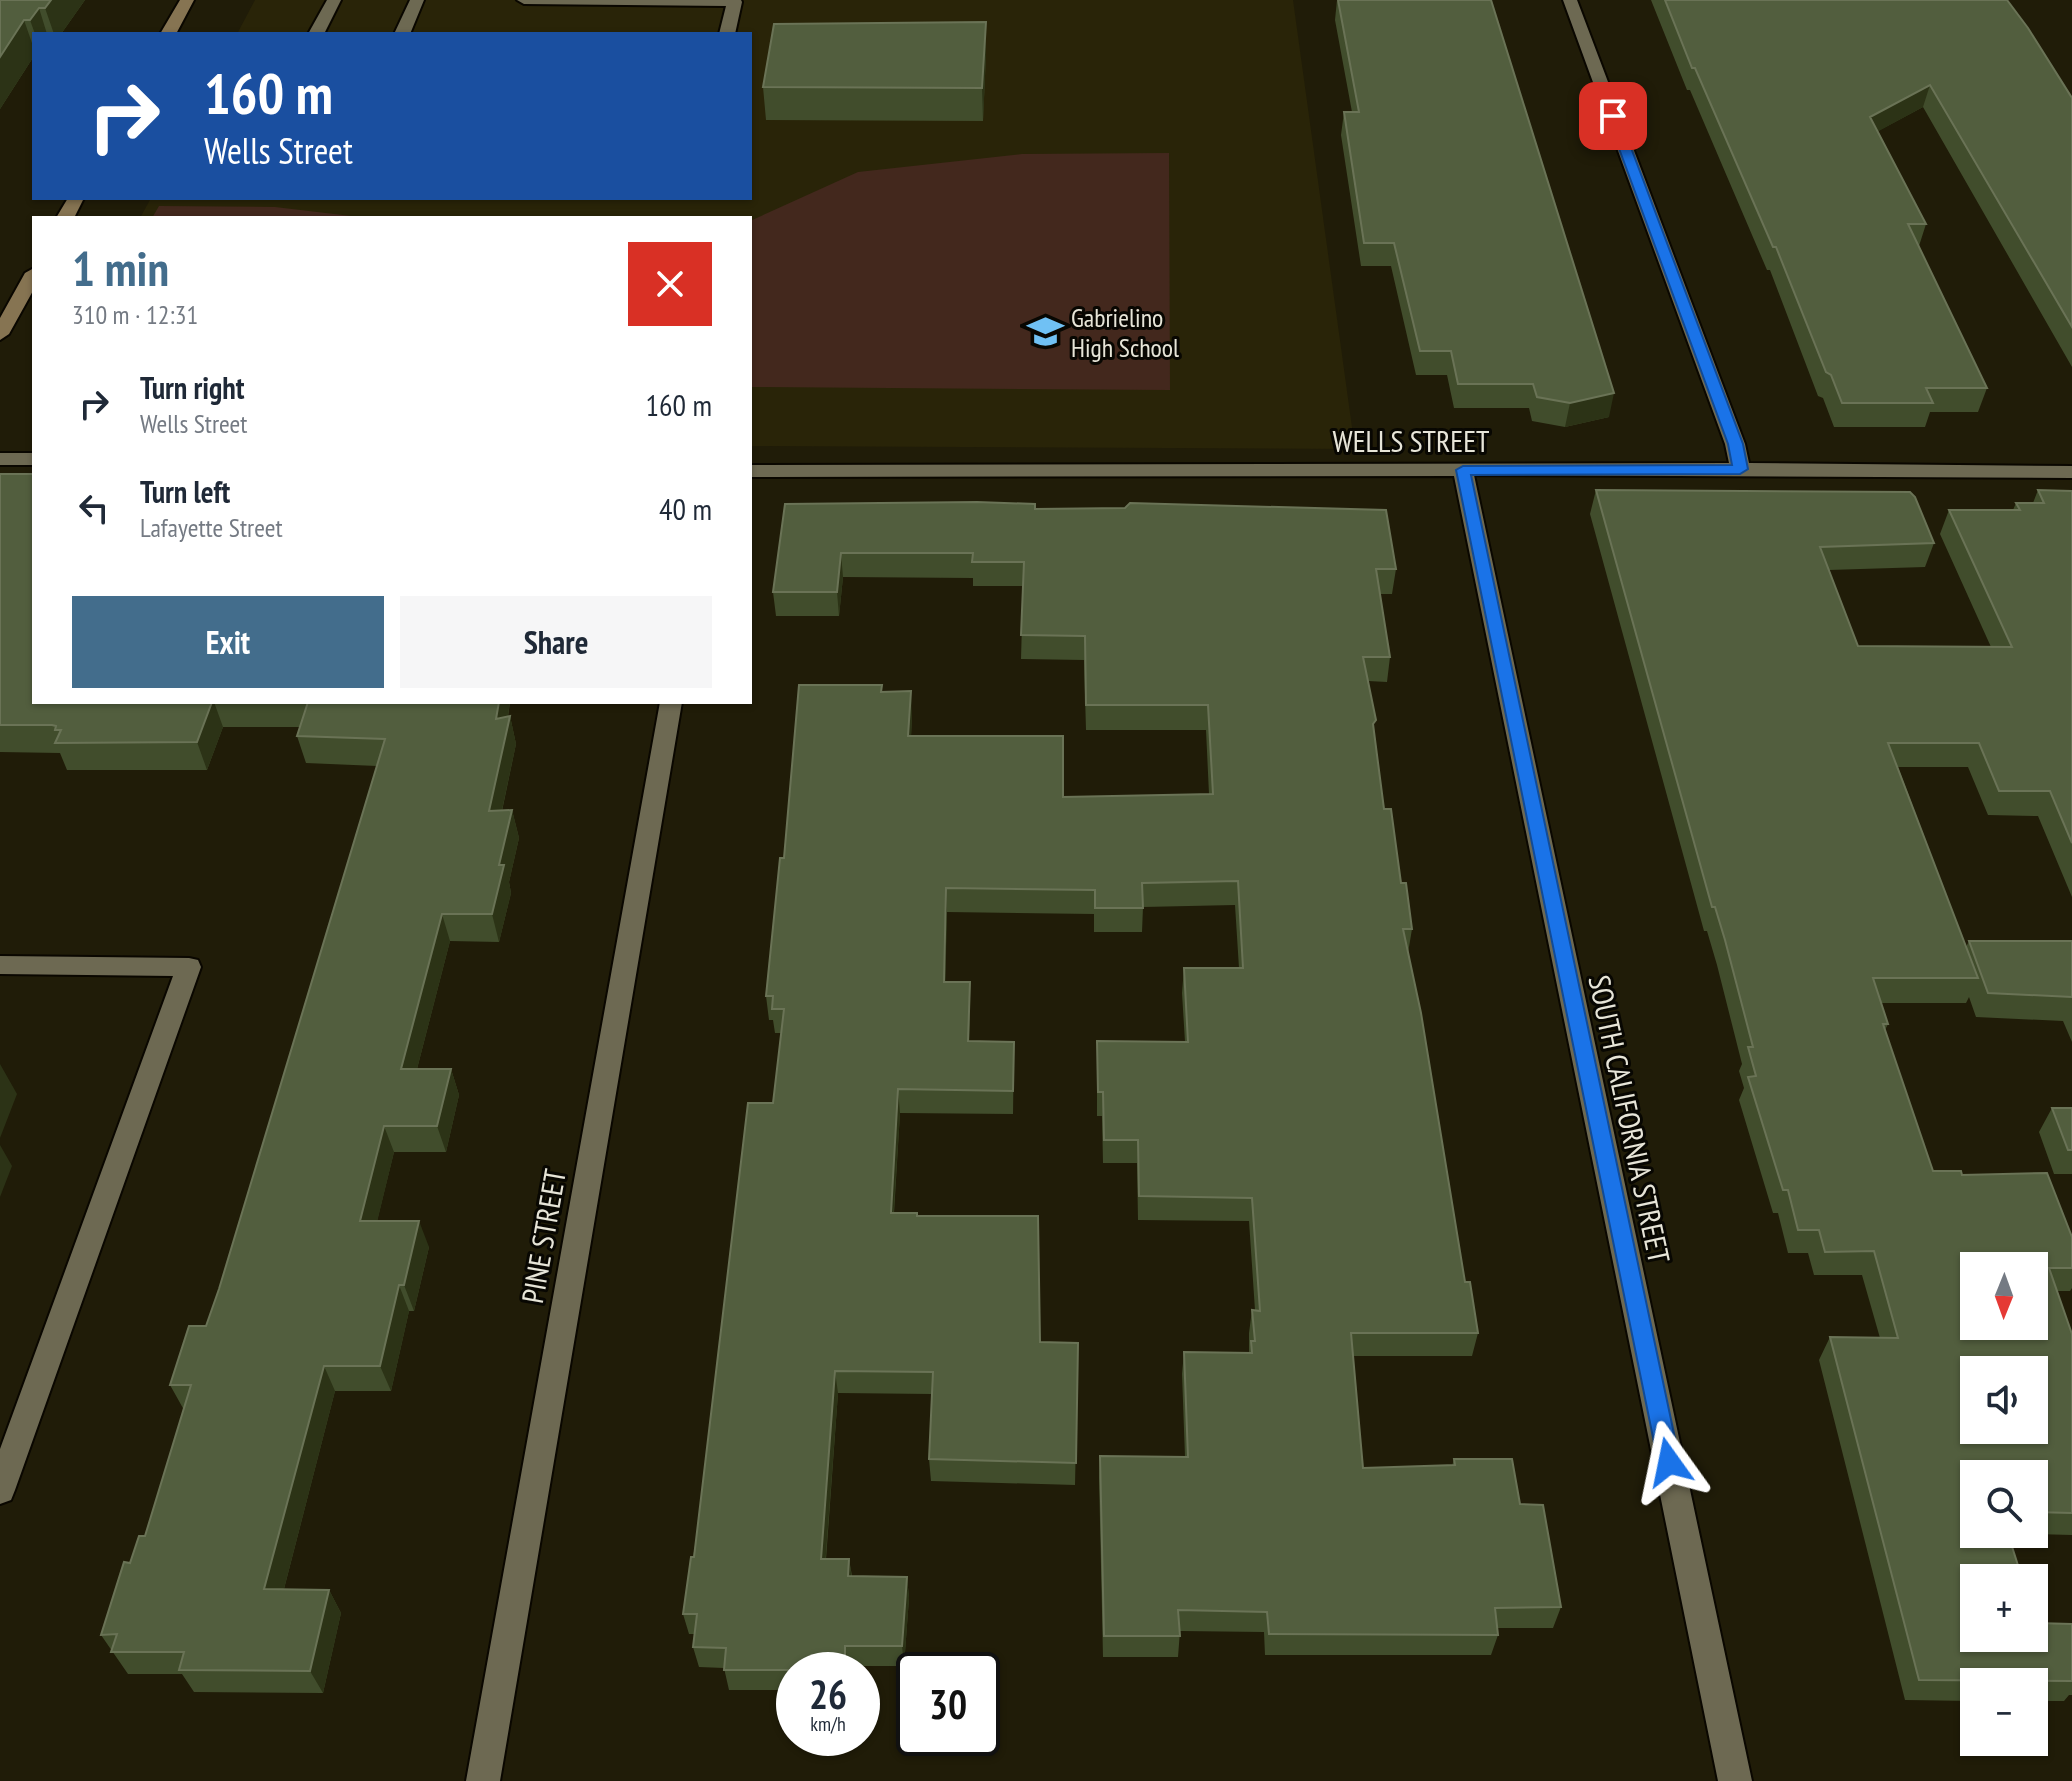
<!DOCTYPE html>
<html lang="en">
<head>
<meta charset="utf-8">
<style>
	:root { --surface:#fff; --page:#f6f6f7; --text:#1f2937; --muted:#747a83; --accent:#436d8c }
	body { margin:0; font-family:"PT Sans Narrow",sans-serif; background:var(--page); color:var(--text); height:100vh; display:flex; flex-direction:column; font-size:30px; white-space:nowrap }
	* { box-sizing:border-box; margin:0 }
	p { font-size:26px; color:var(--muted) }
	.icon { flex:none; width:44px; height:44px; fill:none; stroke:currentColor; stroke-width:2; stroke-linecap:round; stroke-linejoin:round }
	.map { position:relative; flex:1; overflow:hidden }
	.panel { position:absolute; left:32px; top:216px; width:720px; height:488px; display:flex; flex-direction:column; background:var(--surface); border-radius:0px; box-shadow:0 2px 6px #0004 }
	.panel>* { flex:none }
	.hud { position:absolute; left:32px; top:32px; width:720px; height:168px; border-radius:0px; box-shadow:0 2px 6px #0004; background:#1a4fa0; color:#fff; overflow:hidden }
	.needle { width:52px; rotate:181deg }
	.controls { position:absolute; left:1960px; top:1252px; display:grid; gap:16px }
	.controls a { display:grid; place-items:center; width:88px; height:88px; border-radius:0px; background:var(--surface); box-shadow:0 2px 6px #0004; font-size:40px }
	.speed { position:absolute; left:776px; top:1652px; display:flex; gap:16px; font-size:40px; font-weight:700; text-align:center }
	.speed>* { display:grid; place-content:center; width:104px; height:104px; border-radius:50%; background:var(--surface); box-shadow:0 2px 6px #0004; line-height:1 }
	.speed small { font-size:20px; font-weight:400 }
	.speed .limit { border:4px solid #111; border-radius:12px; background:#fff; color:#111 }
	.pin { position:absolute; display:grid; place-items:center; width:68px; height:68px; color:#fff; margin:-34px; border-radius:16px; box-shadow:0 4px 12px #0006 }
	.me { position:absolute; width:88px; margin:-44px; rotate:348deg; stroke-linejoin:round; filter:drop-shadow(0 0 6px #0008) }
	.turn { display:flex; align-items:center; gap:28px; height:168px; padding:0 40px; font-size:36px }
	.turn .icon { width:104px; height:104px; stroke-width:2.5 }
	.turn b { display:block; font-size:56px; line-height:68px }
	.round { display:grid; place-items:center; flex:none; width:84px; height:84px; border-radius:0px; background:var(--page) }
	.headline { display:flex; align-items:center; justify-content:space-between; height:136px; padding:0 40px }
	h1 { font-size:48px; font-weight:800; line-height:60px; color:var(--accent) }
	.button { display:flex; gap:16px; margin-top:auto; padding:16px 40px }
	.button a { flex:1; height:92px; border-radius:0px; background:var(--accent); color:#fff; font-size:32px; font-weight:800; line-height:92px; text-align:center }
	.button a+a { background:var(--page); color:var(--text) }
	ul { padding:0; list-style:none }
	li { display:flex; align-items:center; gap:24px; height:104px; padding:0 40px }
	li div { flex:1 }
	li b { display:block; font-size:30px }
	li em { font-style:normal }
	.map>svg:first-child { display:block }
</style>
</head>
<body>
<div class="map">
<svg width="2072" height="1781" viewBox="0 0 2072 1781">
	<rect width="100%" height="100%" fill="#201c08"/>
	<!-- built -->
	<path fill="#292408" d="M255 0H1293L1355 449 750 446V218H140L151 198H750V34H237Z"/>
	<!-- green -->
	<path fill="#43281d" d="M1169 153 1170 390 750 387V221L858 172 1022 154Z
		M159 206 275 207 368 218H152Z"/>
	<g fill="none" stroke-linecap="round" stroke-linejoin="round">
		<defs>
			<path id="service" d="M327 0H341L324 34H308Z
				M410 0H424L410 34H394Z
				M517 0H741L742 2 735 34H719L726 6 524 4Z
				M0 956 189 958 198 960 201 967 15 1490 11 1500 0 1504V1449L173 976 0 974Z"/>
			<path id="minor" d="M1563 0H1577L1745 444 1749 463 2072 466V478L1474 475 1752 1781H1718L1454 476 750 477V465L1729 463 1725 444Z
				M0 453H34V465H0Z
				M660 702H682L500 1781H466Z"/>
			<path id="secondary" d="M180 0H194L176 34H160Z
				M68 198H84L74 218H56Z
				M34 268V289L9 334 0 340V318L25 273Z"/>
		</defs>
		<!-- service casing -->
		<use href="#service" stroke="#0a0700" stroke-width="4"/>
		<!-- minor casing -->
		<use href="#minor" stroke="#0a0700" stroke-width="4"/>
		<!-- secondary casing -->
		<use href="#secondary" stroke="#0a0700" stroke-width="4"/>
		<!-- service -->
		<use href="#service" fill="#6d6952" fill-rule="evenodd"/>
		<!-- minor -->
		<use href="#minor" fill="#6d6952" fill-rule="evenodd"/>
		<!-- secondary -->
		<use href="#secondary" fill="#867452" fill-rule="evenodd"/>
	</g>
	<!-- wall -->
	<path fill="#414d2c" d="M0 0H85L61 34H34V56L0 109Z
		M1337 0 1609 417 1565 427 1532 421 1529 408H1454L1447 375H1416L1391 266H1361L1341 135 1344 112H1352L1335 20Z
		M1651 0H2007L2072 98V367L1923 107 1878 131 1926 224 1919 246 1987 388 1978 412H1930L1925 427H1834L1823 398 1818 396 1770 270H1767L1690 90H1687Z
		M986 22V54L983 121 766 120 763 87Z
		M0 474 34 702H510L508 717 510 716 516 744 502 811 512 810 519 838 509 882 511 893 499 942 450 941 417 1069H451L459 1095 446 1152H394L377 1221 429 1247 414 1311H409L391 1391H335L284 1589 329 1590 341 1613 323 1693 194 1692 182 1674H128L101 1635 130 1563 145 1536 184 1410 170 1385 206 1326 219 1289 377 766 306 763 297 736 300 727H223L207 770H67L60 753 0 752Z
		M1596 490 1934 543 1925 567 1829 570 1858 646 1991 647 1940 534 1949 510H2013L2016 503H2033L2038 490 2072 491V897L2038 816 1988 815 1968 767H1898L1966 947 1969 941H2072V1042L2063 1021 1976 1017 1969 997 1966 1003H1881L1888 1024 1885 1030 1933 1171 1962 1175 2072 1237V1288L2070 1291H2057L2072 1334V1535L2034 1534V1474H1974L2036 1623 2072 1624V1695H2069L2064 1701H2034V1682H1974V1701L1905 1700 1819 1360 1830 1337 1880 1338 1862 1275H1814L1808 1253H1788L1778 1213H1773L1739 1100 1744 1088 1739 1071 1742 1064 1717 965 1707 931H1704L1590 514Z
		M785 504 1035 509 1396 569 1392 594H1380L1390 657 1387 682 1368 681 1384 809 1412 929 1408 953 1465 1282 1478 1333 1472 1356H1353L1363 1468 1452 1466 1454 1459 1520 1504 1561 1607 1553 1628H1497L1498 1635 1491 1655H1265L1264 1632 1180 1631 1178 1657H1103L1099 1477 1100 1456 1185 1457 1182 1374 1184 1352 1249 1353V1333L1252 1310H1255L1249 1221 1138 1220 1137 1163H1103L1102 1116H1097V1041L1185 1042 1182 993 1184 968H1239L1235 905 1143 907 1142 932H1094V914L947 912 945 982 970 1006 969 1041 1014 1042 1013 1114 900 1113 894 1213 917 1216 1040 1342 1078 1343 1075 1485 931 1481 929 1459 932 1394 838 1393 826 1559H849L852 1576 907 1577 909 1598 904 1666H848V1670H794V1690H729L724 1668 699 1667 693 1647 695 1634H689L683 1614 773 1103 781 1033H775L773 1020H769L766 996 784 858 882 692 912 716 911 736 1063 797 1209 794 1206 730H1086L1084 660 1021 659 1023 586H973V578L843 577 839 616H776L773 592Z
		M2052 1108H2072V1174H2054L2039 1132Z"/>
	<!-- shaded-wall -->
	<path fill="#2c3316" d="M51 0H85L61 34H54L45 8Z
		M39 8 47 34H35L30 20Z
		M24 20 34 49V56L0 109V57Z
		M986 22V54L983 121 982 88Z
		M1930 85 1923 107 1864 139 1870 117Z
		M1614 393 1609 417 1565 427 1570 403Z
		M841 553 843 577 839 616 837 592Z
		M911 691 912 716 910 761 908 736Z
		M212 702H214L223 727 207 770 197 742Z
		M499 702H510L503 746 496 719Z
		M510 716 516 744 496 838 489 811Z
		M512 810 519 838 509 882 511 893 499 942 492 914 499 865Z
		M946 888 947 912 945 1006 944 982Z
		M442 914 450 941 410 1096 401 1069Z
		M970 982V1006L969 1065 968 1041Z
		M0 1064 17 1094 0 1138Z
		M451 1069 459 1095 446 1152 437 1126Z
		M898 1089 900 1113 892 1236 891 1213Z
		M384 1126 394 1152 371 1247 360 1221Z
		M0 1145 12 1166 0 1197Z
		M419 1221 429 1247 414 1311 404 1285Z
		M399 1285 409 1311 391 1391 380 1366Z
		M324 1366 335 1391 278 1612 264 1589Z
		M835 1371 838 1393 824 1580 821 1559Z
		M849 1559 852 1580 848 1576Z
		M907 1577 909 1598 904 1666 902 1646Z
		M329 1590 341 1613 323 1693 310 1671Z
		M845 1646 848 1666V1670H845Z"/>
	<!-- building -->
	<path fill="#525e3e" stroke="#6a7356" stroke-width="2" fill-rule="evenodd" d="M0 0H51L45 8H39L30 20H24L0 57Z
		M1338 0H1491L1614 393 1570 403 1537 397 1533 384H1458L1451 351H1420L1394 243H1364L1344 112H1359Z
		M1665 0H2007L2028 28 2072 98V327L1930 85 1870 117 1926 224H1908L1987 388H1926L1933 403H1842L1831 375 1826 372 1776 247H1773L1695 68H1692Z
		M986 22 982 88 763 87 774 24Z
		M0 474H34V702H212L197 742 55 743 61 730H55L56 726 52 725H0Z
		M1596 490 1910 492 1915 497 1934 543 1820 547 1858 646 2012 647 1949 510H2020L2016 503H2044L2038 490 2072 491V843L2050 791H1999L1979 743H1888L1978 978H1873L1888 1024H1883L1933 1171H1961L1962 1175 2047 1173 2072 1237V1268H2049L2072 1334V1513L2034 1512V1474H1974V1534H2008L2022 1578H1974V1638H2034V1618L2036 1623 2072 1624V1681L1919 1680 1830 1337 1898 1338 1874 1251 1825 1252 1819 1230H1798L1788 1190H1783L1748 1077 1756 1076 1748 1047H1753L1725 940 1715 907H1712ZM1974 1266H2034V1326H1974ZM1974 1370H2034V1430H1974Z
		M977 502 1035 504V509L1125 508 1130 503 1386 510 1396 569H1376L1390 657H1363L1376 720 1373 724 1384 809H1391L1401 883H1406L1412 929H1403L1421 1013 1465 1282H1470L1478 1333H1351L1363 1468 1455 1465 1454 1459H1512L1520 1504 1543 1505 1561 1607 1495 1608 1498 1635 1269 1634 1267 1612 1178 1610 1180 1636H1104L1100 1456 1188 1457 1184 1352 1252 1353 1251 1341H1255L1252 1310 1260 1311 1252 1198 1139 1196 1138 1140H1104L1103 1092H1098L1097 1041 1188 1042 1184 968H1243L1238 881 1142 883 1143 908H1095V890L946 888 944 982H970L968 1041 1014 1042 1013 1091 898 1089 891 1213H917V1216H1038L1040 1342 1078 1343 1076 1463 929 1459 933 1372 835 1371 821 1559H849L848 1576 907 1577 902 1646H845V1670H724L726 1648 693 1647 697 1614H683L691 1557H694L748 1103H773L784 1009H772L773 996H766L780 858H784L799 685H882L881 692 911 691 908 736H1063V797L1213 794 1208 705H1086L1085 636 1021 635 1024 562H972L973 553H841L837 592H773L785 504Z
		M308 702H499L496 719 510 716 489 811 512 810 499 865H504L492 914H442L401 1069H451L437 1126H384L360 1221H419L404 1285H399L380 1366H324L264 1589 329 1590 310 1671 179 1670 184 1652H111L117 1634 101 1635 124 1562 130 1563 139 1536H145L191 1385H170L189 1326H206L219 1289 385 739 297 736Z
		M1969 941H2072V997L1988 993Z
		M2052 1108H2072V1150H2068Z"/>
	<!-- route -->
	<path fill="#1a73e8" stroke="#114b97" stroke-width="2" d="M1613 112 1619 116 1743 444 1748 469 1740 474 1471 475 1680 1462 1677 1469 1669 1472 1661 1469 1658 1462 1456 470 1463 466 1732 465 1728 444 1607 116Z"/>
	<!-- icons -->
	<defs>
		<symbol id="school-bare" viewBox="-9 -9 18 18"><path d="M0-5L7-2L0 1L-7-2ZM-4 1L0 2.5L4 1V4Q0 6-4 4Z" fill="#70c1f4" stroke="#080702" stroke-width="2.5" paint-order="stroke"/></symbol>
	</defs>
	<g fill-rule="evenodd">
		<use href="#school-bare" x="1020" y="306" width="51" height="51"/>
	</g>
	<g text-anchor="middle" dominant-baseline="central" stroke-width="6" stroke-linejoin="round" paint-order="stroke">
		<!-- far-poi labels -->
		<g font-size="26" fill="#e7e5d8" stroke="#080702" text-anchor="start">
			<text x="1071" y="317">Gabrielino<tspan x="1071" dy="30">High School</tspan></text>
		</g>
		<!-- street labels -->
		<g font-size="30" fill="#e7e5d8" stroke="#080702">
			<text x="1411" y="440">WELLS STREET</text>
			<text transform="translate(1630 1119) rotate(78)">SOUTH CALIFORNIA STREET</text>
			<text transform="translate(543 1236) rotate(-80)">PINE STREET</text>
		</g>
	</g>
</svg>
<div class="controls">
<a><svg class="needle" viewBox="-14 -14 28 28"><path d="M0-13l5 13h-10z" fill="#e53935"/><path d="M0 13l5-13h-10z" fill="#747a83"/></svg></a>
<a><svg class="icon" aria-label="sound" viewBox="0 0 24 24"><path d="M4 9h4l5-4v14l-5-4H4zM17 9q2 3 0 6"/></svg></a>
<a><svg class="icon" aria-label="search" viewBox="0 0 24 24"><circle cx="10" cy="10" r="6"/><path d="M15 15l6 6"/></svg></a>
<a>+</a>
<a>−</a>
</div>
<div class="speed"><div>26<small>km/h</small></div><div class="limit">30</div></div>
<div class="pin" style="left:1613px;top:116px;background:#d93025"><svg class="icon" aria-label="arrive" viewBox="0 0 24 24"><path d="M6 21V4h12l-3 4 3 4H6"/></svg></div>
<svg class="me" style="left:1669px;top:1462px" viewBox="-20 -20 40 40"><path d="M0-17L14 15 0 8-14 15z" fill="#1a73e8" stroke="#fff" stroke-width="4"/></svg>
<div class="hud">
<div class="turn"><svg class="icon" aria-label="right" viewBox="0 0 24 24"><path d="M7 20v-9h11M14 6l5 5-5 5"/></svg><div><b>160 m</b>Wells Street</div></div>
</div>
<section class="panel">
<div class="headline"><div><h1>1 min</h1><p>310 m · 12:31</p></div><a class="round" style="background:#d93025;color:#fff"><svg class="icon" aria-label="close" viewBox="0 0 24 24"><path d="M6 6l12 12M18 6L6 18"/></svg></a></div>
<ul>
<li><svg class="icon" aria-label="right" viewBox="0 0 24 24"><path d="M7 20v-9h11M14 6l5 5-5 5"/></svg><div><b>Turn right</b><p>Wells Street</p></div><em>160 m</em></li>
<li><svg class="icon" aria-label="left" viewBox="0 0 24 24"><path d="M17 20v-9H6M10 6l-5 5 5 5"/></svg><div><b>Turn left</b><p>Lafayette Street</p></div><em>40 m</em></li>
</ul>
<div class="button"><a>Exit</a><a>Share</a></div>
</section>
</div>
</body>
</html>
